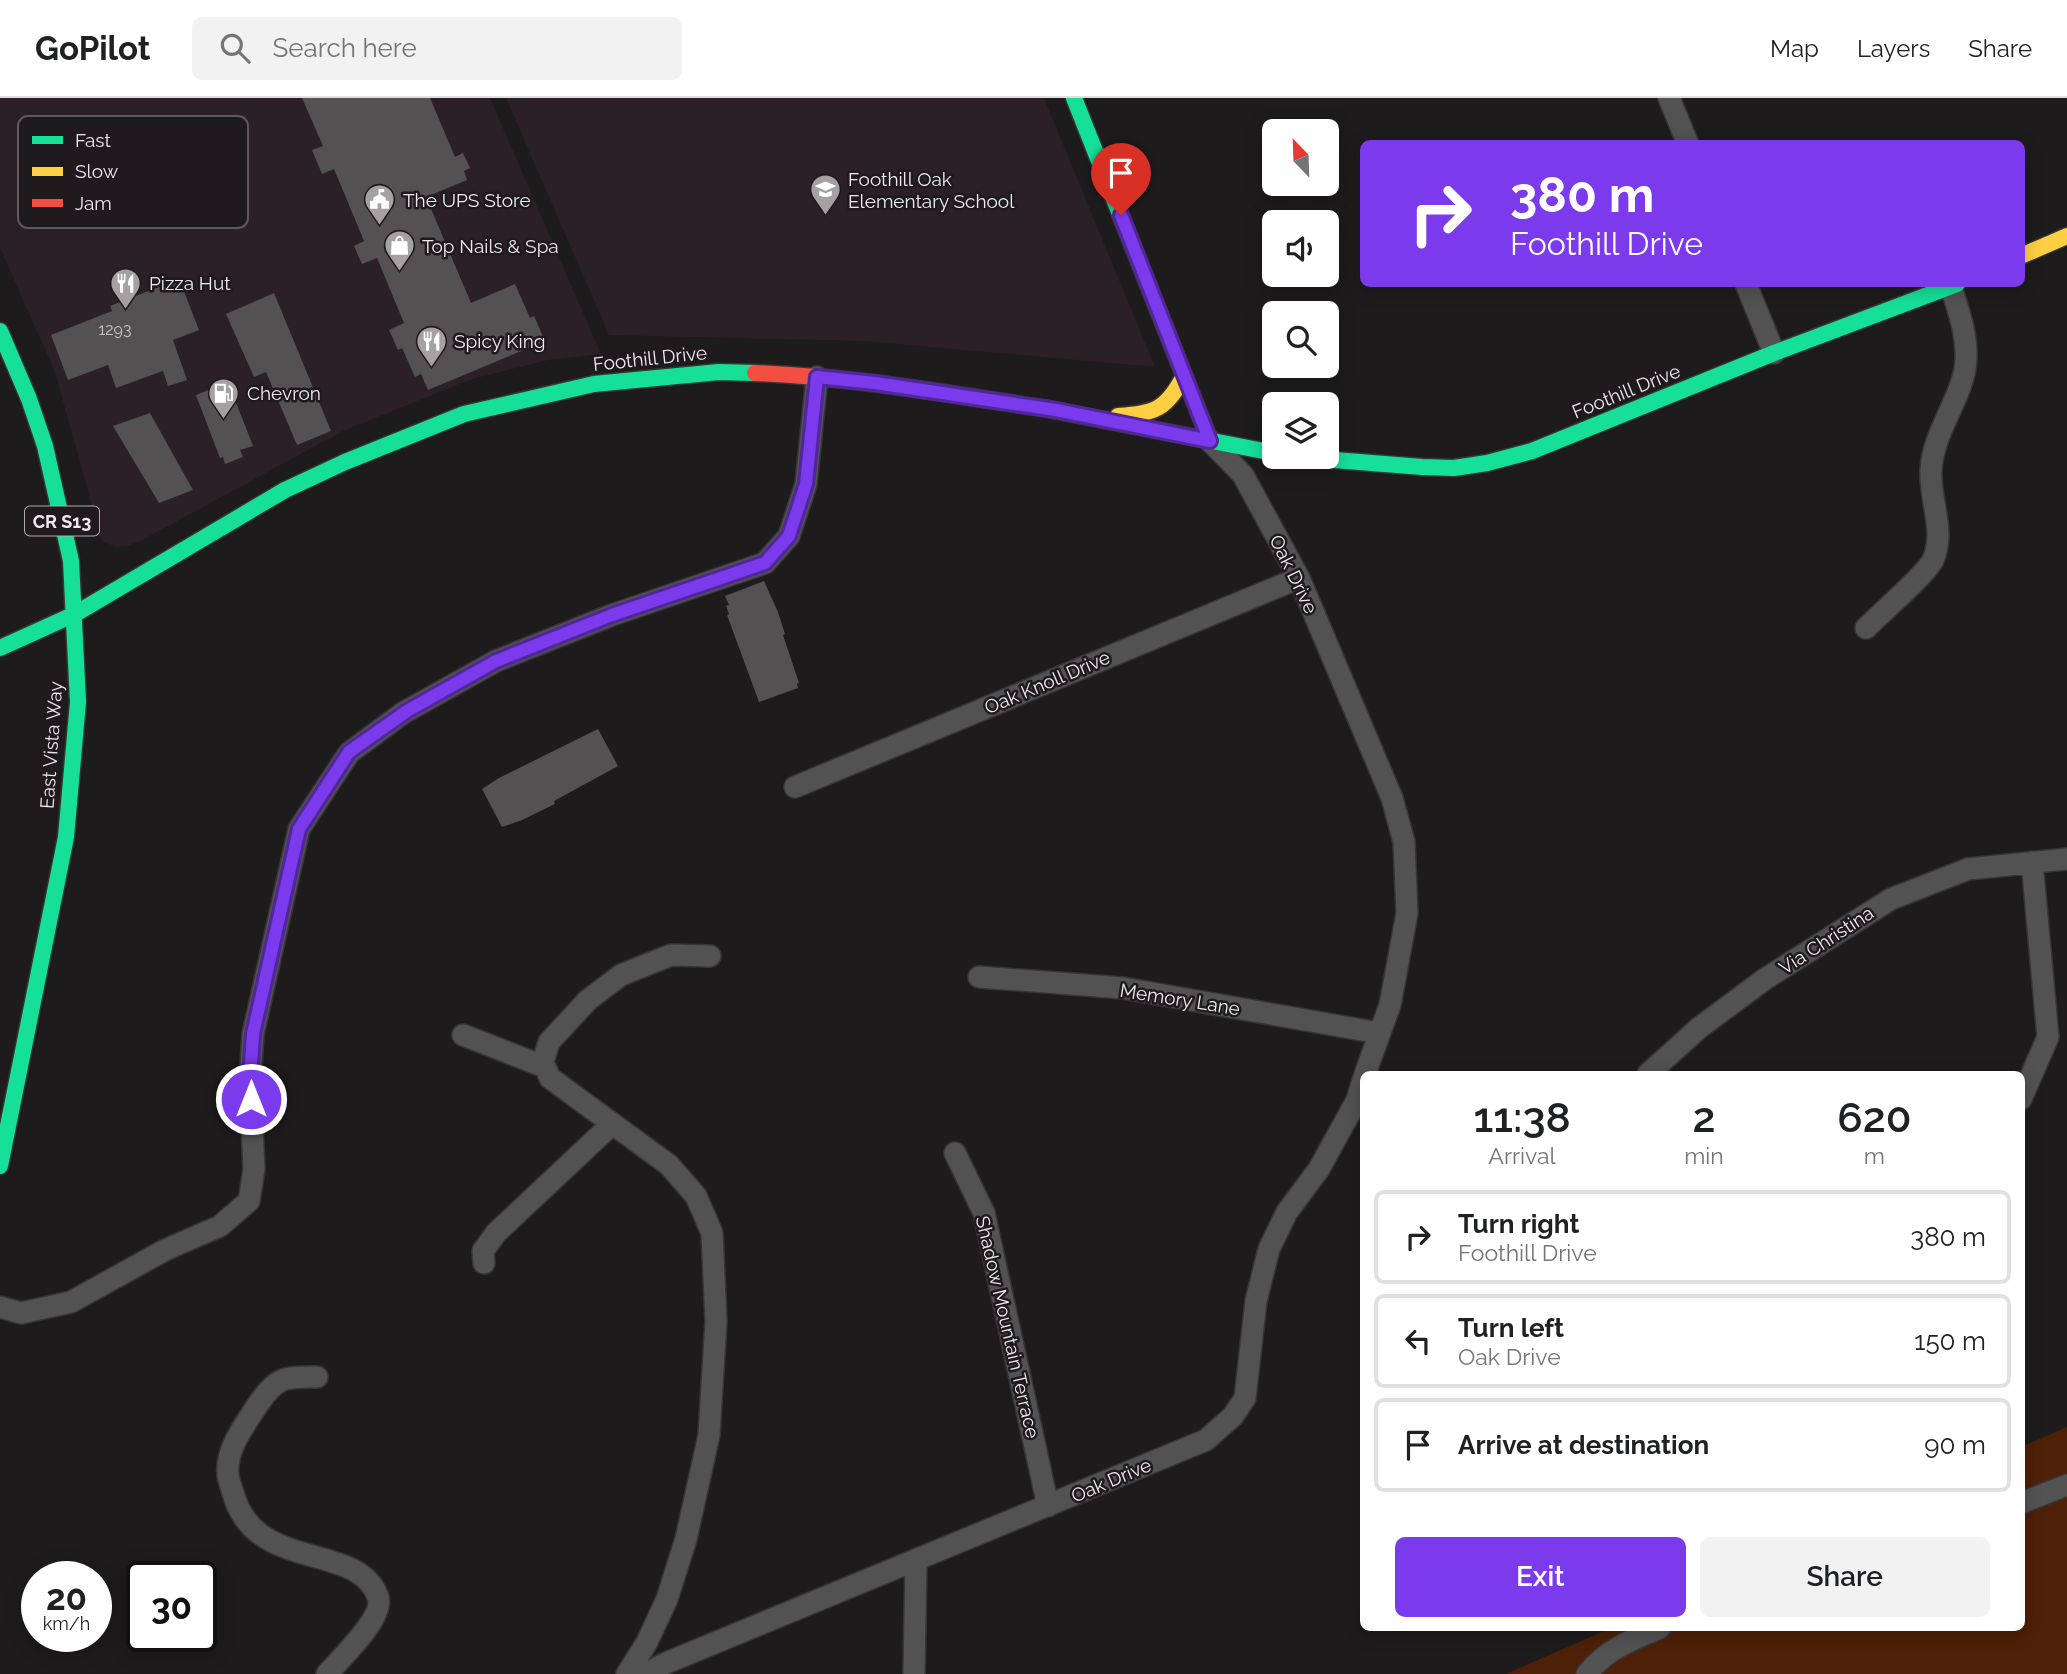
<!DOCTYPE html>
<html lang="en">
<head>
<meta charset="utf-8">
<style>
	:root { --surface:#fff; --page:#f2f2f2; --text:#202124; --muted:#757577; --line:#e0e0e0; --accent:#7c3aed }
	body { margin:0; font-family:Raleway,sans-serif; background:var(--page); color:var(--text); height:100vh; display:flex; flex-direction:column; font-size:26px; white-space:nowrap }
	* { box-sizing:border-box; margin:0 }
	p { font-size:23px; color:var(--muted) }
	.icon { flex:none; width:38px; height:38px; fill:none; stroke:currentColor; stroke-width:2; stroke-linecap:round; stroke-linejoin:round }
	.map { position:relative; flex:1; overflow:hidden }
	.panel { position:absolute; left:1360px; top:973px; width:665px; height:560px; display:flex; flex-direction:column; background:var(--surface); border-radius:10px; box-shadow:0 4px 18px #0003 }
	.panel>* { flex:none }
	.hud { position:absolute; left:1360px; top:42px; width:665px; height:147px; border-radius:10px; box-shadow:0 4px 18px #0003; background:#7c3aed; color:#fff; overflow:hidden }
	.needle { width:46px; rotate:337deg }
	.fabs { position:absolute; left:1262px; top:21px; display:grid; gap:14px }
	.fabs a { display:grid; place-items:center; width:77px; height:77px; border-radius:10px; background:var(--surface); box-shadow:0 4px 18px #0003; font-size:35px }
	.speed { position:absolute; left:21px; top:1463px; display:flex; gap:14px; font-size:35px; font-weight:700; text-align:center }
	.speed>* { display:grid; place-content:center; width:91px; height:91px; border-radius:50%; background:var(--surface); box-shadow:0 4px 18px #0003; line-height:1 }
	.speed small { font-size:18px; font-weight:400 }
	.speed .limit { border:4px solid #111; border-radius:10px; background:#fff; color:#111 }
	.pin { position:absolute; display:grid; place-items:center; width:60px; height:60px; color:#fff; margin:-72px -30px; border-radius:50% 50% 50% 0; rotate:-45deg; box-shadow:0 0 7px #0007 }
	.pin .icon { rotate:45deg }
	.me { position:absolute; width:77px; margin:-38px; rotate:0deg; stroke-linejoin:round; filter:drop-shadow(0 0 5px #0008) }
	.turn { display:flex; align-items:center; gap:24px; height:147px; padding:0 35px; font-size:32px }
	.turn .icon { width:91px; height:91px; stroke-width:2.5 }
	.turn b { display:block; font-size:49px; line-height:60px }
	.eta { display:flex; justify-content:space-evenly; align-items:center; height:119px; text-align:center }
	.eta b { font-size:42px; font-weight:600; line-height:49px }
	.primary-button { display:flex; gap:14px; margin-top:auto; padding:14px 35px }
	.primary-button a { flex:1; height:80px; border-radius:10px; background:var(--accent); color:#fff; font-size:28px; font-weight:600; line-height:80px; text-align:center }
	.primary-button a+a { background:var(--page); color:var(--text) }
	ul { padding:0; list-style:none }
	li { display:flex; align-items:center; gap:21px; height:94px; margin:0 14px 10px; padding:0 21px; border:4px solid var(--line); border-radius:10px }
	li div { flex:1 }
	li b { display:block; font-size:26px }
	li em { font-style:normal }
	header { display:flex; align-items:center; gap:42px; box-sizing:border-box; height:98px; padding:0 35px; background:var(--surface); border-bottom:2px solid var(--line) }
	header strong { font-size:33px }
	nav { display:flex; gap:38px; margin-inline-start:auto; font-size:24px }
	.search { width:490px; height:63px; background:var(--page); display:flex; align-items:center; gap:18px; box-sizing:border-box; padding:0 24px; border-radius:10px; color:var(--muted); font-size:26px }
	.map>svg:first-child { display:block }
</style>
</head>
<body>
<header>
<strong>GoPilot</strong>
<div class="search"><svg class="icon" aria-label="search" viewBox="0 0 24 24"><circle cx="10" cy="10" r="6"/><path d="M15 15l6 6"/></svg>Search here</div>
<nav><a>Map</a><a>Layers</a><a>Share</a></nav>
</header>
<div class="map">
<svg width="2067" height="1576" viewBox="0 0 2067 1576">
	<rect width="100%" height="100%" fill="#1e1b1d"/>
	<!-- built -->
	<path fill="#2a2026" d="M0 0H490L601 256 548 262 472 281 343 333 146 440 128 448 116 449 104 444 97 435 94 415 55 274 0 150Z
		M506 0H1044L1155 269 864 243 609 237Z"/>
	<!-- green -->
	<path fill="#4e2007" d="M2067 1329V1576H1506L1611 1530H2021V1349Z"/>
	<!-- building -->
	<path fill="#545152" d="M302 0H430L455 59 463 55 470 70 464 73 467 82 426 99 471 205 515 186 530 220 534 218 545 243 428 292 421 276 415 279 402 250 398 252 389 232 404 225 377 160 362 166 354 148 364 143 334 71 322 76 312 52 323 48Z
		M179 181 199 232 173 242 187 282 168 288 163 273 116 290 108 267 68 282 51 237 112 213 110 208Z
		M274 195 331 333 297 347 266 274 254 279 226 216Z
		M228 284 253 348 240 352 243 359 225 366 223 359 220 360 196 297Z
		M150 315 193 392 159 405 113 328Z
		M764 483 778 514 785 536 783 537 799 585 797 586 798 590 759 604 727 517 729 516 726 508 729 507 725 498Z
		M598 631 618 668 554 703 555 706 522 722 502 729 482 691 499 680Z"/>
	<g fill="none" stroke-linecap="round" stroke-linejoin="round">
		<defs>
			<path id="street" d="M1669 0 1688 46
				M1746 186 1774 255
				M1210 343 1243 377 1299 480 1392 700 1404 744 1407 815 1390 907 1365 976
				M1866 530C1879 517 1927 475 1933 462 1946 432 1929 402 1931 372 1933 332 1965 297 1966 261 1967 235 1958 212 1951 188
				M795 689 1299 480
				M979 879 1123 890 1379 935
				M463 937 545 969 550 980 669 1067 696 1098 712 1135 716 1223 709 1337 686 1441 667 1501 647 1544 627 1576
				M545 969 543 964 549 944 588 902 621 877 671 857 710 858
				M1648 976 1699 930 1765 881 1891 801 1968 771 2067 761
				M2021 1001 2048 939 2032 764
				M955 1055 984 1115 1048 1408
				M484 1165 483 1153 496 1135 612 1026
				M0 1209 21 1215 71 1204 165 1152 220 1128 249 1103 254 1071 250 981 253 936 299 731 349 655 403 615 496 563 612 517 765 465 789 438 806 386 817 279
				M317 1279C286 1279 277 1278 259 1305 246 1325 225 1351 228 1377 229 1384 232 1391 234 1398 257 1475 358 1443 378 1499 385 1519 340 1561 327 1576
				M2021 1405 2067 1387
				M645 1576 666 1565 1206 1342 1233 1318 1245 1300 1256 1203 1269 1151 1287 1114 1319 1071 1357 1002 1363 982
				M914 1576 916 1462
				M1587 1576C1605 1552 1633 1541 1660 1530"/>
			<path id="fast" d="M1074 0 1210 343
				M0 233 29 301 45 348 71 463 78 604 66 739 0 1068
				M1048 311 1274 355
				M1297 359 1422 369 1454 370 1487 365 1532 353 1774 255 1957 186
				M0 550 75 516 285 392 345 364 464 316 594 286 719 274 755 275"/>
			<path id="slow" d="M2021 158 2067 138
				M1118 318C1155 315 1166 312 1184 278"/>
			<path id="jam" d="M755 275C853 279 951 296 1048 311"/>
		</defs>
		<!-- street casing -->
		<use href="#street" stroke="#363536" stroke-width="24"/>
		<!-- fast casing -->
		<use href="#fast" stroke="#363536" stroke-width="19"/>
		<!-- slow casing -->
		<use href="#slow" stroke="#363536" stroke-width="19"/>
		<!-- jam casing -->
		<use href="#jam" stroke="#363536" stroke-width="19"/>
		<!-- street -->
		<use href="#street" stroke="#535253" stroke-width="21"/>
		<!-- fast -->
		<use href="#fast" stroke="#16e098" stroke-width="16"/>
		<!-- slow -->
		<use href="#slow" stroke="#ffcf43" stroke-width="16"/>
		<!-- jam -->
		<use href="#jam" stroke="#f24e42" stroke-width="16"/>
	</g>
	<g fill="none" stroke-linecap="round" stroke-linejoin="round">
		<defs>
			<path id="route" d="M251 1001 250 981 253 936 299 731 349 654 407 613 496 563 612 517 765 465 789 438 806 386 817 279 875 285 1056 312 1210 343 1121 117"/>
		</defs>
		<!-- route casing -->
		<use href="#route" stroke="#51269a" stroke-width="18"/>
		<!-- route -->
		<use href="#route" stroke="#7c3aed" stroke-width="12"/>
	</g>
	<!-- icons -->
	<defs>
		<symbol id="school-pin" viewBox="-11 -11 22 30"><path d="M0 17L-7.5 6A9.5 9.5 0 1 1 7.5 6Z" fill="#a5a1a3" stroke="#1f1a1d"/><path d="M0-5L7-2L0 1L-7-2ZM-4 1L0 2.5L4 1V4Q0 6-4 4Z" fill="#fff"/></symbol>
		<symbol id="civic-pin" viewBox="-11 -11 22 30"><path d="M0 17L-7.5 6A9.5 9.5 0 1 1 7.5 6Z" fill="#a5a1a3" stroke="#1f1a1d"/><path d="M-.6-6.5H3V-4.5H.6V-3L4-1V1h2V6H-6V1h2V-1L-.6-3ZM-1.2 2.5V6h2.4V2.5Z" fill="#fff"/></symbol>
		<symbol id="shop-pin" viewBox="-11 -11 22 30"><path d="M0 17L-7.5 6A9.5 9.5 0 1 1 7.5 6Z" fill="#a5a1a3" stroke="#1f1a1d"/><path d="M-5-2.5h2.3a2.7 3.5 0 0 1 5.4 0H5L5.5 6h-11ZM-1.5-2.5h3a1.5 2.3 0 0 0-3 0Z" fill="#fff"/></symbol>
		<symbol id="restaurant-pin" viewBox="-11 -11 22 30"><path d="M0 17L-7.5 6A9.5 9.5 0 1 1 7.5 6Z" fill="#a5a1a3" stroke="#1f1a1d"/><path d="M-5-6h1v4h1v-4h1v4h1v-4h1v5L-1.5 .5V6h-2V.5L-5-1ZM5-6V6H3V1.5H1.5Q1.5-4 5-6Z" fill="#fff"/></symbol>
		<symbol id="fuel-pin" viewBox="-11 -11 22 30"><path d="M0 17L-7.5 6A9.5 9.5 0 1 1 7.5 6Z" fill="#a5a1a3" stroke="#1f1a1d"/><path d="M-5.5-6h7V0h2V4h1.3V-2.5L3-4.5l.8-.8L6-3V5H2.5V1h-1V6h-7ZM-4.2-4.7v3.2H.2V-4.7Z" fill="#fff"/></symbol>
	</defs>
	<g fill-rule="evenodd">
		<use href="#school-pin" x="808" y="74" width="35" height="47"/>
		<use href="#civic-pin" x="362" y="84" width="35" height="47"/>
		<use href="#shop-pin" x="382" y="130" width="35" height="47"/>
		<use href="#restaurant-pin" x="108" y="168" width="35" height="47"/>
		<use href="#restaurant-pin" x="414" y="226" width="35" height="47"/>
		<use href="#fuel-pin" x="206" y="278" width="35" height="47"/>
	</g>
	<g text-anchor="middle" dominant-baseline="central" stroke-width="5" stroke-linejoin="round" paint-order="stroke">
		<!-- number labels -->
		<g font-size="16" fill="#c7c3c5">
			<text x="115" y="231">1293</text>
		</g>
		<!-- shield labels -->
		<rect fill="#1f1a1d" stroke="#afabad" stroke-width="2" x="25" y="408.5" width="74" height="29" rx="5"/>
		<g font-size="18" font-weight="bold" fill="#ede9eb">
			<text x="62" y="423">CR S13</text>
		</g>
		<!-- poi labels -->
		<g font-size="19" fill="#ede9eb" stroke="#1f1a1d" text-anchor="start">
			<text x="848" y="81">Foothill Oak<tspan x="848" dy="22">Elementary School</tspan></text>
			<text x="403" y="102">The UPS Store</text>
			<text x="422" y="148">Top Nails &amp; Spa</text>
			<text x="149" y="185">Pizza Hut</text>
			<text x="454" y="243">Spicy King</text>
			<text x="247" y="295">Chevron</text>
		</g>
		<!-- street labels -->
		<g font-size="19" fill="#ede9eb" stroke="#1f1a1d">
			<text transform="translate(650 260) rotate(-6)">Foothill Drive</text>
			<text transform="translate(1626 293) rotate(-22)">Foothill Drive</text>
			<text transform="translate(1294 476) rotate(64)">Oak Drive</text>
			<text transform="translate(1047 584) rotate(-23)">Oak Knoll Drive</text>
			<text transform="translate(51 647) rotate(-86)">East Vista Way</text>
			<text transform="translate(1826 842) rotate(-33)">Via Christina</text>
			<text transform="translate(1180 901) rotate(9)">Memory Lane</text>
			<text transform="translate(1008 1229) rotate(77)">Shadow Mountain Terrace</text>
			<text transform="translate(1111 1382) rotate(-23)">Oak Drive</text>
		</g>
	</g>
	<!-- legend -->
	<rect x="18" y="18" width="230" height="112" rx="10" fill="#1f1a1d" stroke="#5d585b" stroke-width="2"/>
	<rect x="32" y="38" width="31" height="8" fill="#16e098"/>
	<rect x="32" y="69" width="31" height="9" fill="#ffcf43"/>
	<rect x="32" y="101" width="31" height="8" fill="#f24e42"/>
	<g font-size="19" fill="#ede9eb">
		<text x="75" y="49">Fast</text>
		<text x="75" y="80">Slow</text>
		<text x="75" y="112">Jam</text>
	</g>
</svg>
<div class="fabs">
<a><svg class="needle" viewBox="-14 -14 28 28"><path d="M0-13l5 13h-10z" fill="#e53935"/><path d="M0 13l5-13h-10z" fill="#757577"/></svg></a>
<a><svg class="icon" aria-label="sound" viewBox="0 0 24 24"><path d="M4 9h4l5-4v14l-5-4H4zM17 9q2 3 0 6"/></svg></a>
<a><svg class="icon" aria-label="search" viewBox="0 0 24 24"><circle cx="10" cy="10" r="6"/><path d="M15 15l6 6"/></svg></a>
<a><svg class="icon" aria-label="layers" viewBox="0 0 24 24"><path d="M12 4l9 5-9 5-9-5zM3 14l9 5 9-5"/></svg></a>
</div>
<div class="speed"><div>20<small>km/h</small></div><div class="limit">30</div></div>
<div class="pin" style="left:1121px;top:117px;background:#d93025"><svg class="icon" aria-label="arrive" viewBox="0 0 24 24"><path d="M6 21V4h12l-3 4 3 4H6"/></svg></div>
<svg class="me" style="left:251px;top:1001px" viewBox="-20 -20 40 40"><circle r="17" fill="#7c3aed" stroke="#fff" stroke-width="3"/><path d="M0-11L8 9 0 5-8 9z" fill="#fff"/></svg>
<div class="hud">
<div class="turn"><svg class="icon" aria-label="right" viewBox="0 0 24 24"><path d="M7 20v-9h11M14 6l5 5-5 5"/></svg><div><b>380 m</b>Foothill Drive</div></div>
</div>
<section class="panel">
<div class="eta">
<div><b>11:38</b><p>Arrival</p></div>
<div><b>2</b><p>min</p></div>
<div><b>620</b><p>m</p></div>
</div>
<ul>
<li><svg class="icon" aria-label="right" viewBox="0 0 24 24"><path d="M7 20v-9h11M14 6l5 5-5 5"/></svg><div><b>Turn right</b><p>Foothill Drive</p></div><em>380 m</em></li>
<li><svg class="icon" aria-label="left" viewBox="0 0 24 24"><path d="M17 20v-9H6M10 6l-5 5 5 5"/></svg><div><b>Turn left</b><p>Oak Drive</p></div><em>150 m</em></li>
<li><svg class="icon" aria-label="arrive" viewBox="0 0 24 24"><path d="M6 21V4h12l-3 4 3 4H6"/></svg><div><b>Arrive at destination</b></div><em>90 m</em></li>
</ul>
<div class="primary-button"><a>Exit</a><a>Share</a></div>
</section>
</div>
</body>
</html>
